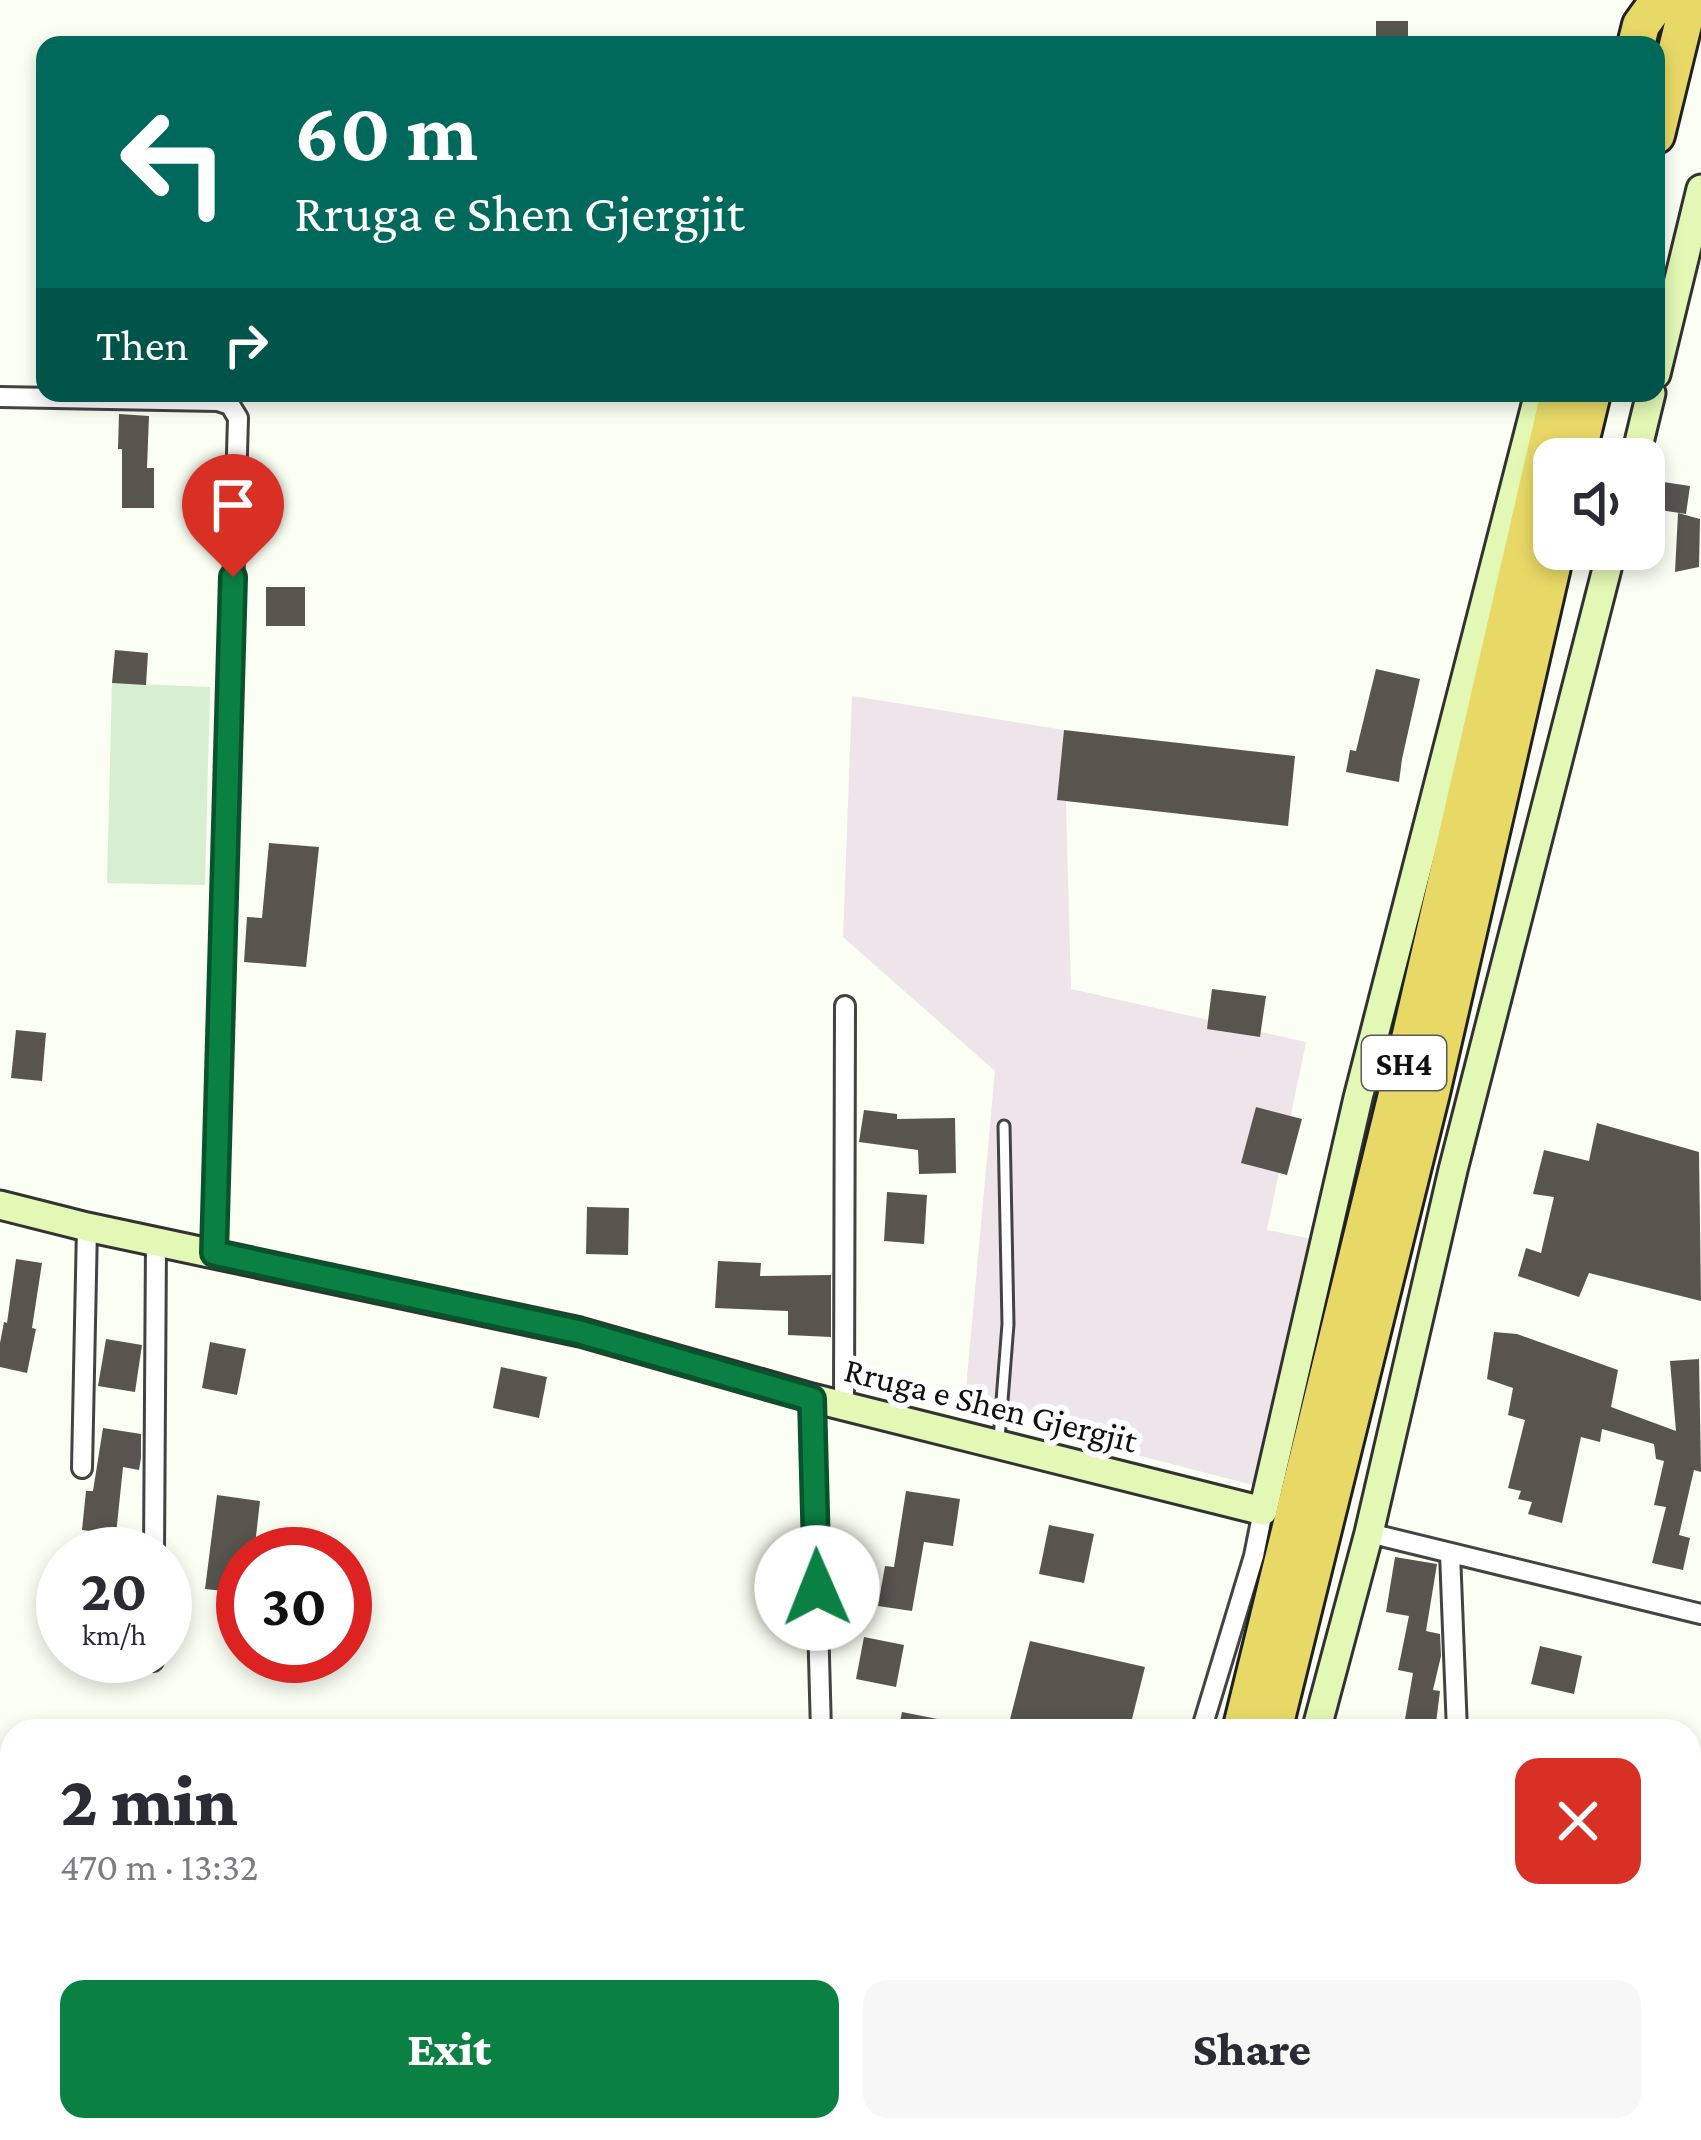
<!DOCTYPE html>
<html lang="en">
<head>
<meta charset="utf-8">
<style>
	:root { --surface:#fff; --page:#f7f7f7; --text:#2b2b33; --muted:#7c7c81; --accent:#0b8043 }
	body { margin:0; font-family:"Crimson Pro",serif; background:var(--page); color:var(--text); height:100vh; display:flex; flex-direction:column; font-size:45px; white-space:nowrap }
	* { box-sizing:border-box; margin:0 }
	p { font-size:39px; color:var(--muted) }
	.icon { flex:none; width:66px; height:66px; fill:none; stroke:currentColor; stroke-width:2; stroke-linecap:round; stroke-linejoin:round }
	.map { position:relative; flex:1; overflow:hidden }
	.side { position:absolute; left:0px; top:1719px; width:1701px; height:423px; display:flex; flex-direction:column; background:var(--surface); border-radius:36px 36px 0 0; box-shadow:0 6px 18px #0003 }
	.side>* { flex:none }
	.guide { position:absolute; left:36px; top:36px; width:1629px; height:366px; border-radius:24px; box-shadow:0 6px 18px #0003; background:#00695c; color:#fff; overflow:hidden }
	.controls { position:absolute; left:1533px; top:438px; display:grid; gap:24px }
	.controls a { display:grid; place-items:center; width:132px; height:132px; border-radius:24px; background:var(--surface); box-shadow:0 6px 18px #0003; font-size:60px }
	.speed { position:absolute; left:36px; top:1527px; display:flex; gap:24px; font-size:60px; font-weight:700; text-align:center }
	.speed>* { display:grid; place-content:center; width:156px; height:156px; border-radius:50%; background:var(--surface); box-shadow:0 6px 18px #0003; line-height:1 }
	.speed small { font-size:30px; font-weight:400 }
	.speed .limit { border:18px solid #d22; background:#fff; color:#111 }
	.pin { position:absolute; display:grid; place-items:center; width:102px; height:102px; color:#fff; margin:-123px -51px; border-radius:50% 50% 50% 0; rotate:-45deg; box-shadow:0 0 12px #0007 }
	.pin .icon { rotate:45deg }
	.me { position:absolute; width:132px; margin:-66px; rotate:359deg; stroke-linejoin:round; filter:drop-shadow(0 0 9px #0008) }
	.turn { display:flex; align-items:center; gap:42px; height:252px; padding:0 60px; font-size:54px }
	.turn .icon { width:156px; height:156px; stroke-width:2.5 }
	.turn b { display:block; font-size:84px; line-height:102px }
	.then { display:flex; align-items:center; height:114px; padding:0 60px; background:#0003; gap:24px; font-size:45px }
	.round { display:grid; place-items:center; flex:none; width:126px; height:126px; border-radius:24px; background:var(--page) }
	.head { display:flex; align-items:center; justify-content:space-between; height:204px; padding:0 60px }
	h1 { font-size:72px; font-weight:800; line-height:90px }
	.cta { display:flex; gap:24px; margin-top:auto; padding:24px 60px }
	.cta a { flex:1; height:138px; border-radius:24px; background:var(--accent); color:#fff; font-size:48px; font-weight:800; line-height:138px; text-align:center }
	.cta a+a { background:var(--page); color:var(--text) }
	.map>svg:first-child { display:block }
</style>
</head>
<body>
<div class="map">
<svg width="1701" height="2140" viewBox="0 0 1701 2140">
	<rect width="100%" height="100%" fill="#fbfef3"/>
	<!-- industrial -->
	<path fill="#ede5ea" d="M852 696 1064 730 1071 989 1306 1042 1267 1230 1323 1241 1264 1488 964 1410 995 1071 843 937Z"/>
	<!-- pitch -->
	<path fill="#d7eed0" d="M112 683 210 687 205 885 107 883Z"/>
	<!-- building -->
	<path fill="#57554d" d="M1376 21H1408V45H1376Z
		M119 414 149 416 147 468H154V508H122V449H118Z
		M1650 480 1690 486 1686 514 1647 508Z
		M1678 513 1700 519 1699 567 1675 572Z
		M266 587H305V626H266Z
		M115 650 148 653 146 685 112 683Z
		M1376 669 1420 679 1402 759 1399 782 1346 772 1350 750 1356 751Z
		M1064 730 1295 756 1288 826 1057 800Z
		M269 843 319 847 306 967 244 962 247 917 262 918Z
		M1212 989 1266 996 1260 1037 1207 1029Z
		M16 1030 46 1033 42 1081 11 1078Z
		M1256 1107 1302 1119 1287 1175 1241 1163Z
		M864 1110 897 1114V1119L955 1118 956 1173 919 1174 918 1150 859 1142Z
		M1597 1123 1699 1152 1701 1301 1589 1273 1579 1297 1518 1276 1526 1248 1541 1253 1554 1197 1533 1194 1544 1150 1589 1161Z
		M887 1192 927 1195 924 1244 884 1241Z
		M587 1207 629 1208 628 1255 586 1254Z
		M16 1259 42 1263 32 1328 36 1329 27 1373 0 1367V1343L4 1322 7 1323Z
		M718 1261 761 1263 760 1276 831 1275V1337L788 1335V1311L715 1308Z
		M1494 1332 1517 1334 1618 1370 1611 1407 1676 1431 1670 1361 1699 1359 1701 1472 1694 1470 1679 1535 1690 1538 1683 1570 1652 1563 1666 1507 1654 1505 1664 1461 1656 1459 1654 1444 1602 1429 1600 1442 1581 1437 1562 1523 1528 1514 1532 1502 1518 1499 1521 1491 1508 1488 1525 1420 1508 1415 1513 1388 1487 1379Z
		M106 1339 142 1345 135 1392 98 1386Z
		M210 1342 246 1349 237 1395 202 1388Z
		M501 1367 547 1377 539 1418 493 1408Z
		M103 1428 141 1434V1458L139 1470 123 1467 114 1554H91L90 1531 82 1530 86 1491H93Z
		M906 1491 960 1499 953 1546 924 1542 912 1611 878 1606 885 1566 894 1567Z
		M217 1495 260 1501 254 1554H243V1593L205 1589Z
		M1049 1525 1094 1534 1084 1583 1039 1574Z
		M1395 1557 1437 1564 1426 1631 1440 1634 1441 1656 1433 1690 1440 1691 1435 1731H1403L1413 1673 1398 1670 1409 1616 1386 1612Z
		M864 1637 904 1645 896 1687 856 1679Z
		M1030 1641 1145 1667 1129 1731H1007Z
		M1540 1646 1582 1656 1574 1694 1531 1684Z
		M902 1712 958 1723 957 1731H898Z"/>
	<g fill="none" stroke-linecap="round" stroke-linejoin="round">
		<defs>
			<path id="lane" d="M999 1439 1008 1324 1004 1126"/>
			<path id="street" d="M0 397 218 401 230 405 238 418 214 1253
				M812 1398 821 1731
				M844 1406 845 1006
				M82 1468 87 1227
				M1369 1533 1701 1614
				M1450 1553 1457 1731
				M154 1554 156 1241
				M153 1661V1656
				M1201 1731 1254 1556 1263 1511
				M1452 2130V2140
				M1100 2140 1103 2130"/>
			<path id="secondary" d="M1656 374 1701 189
				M1635 459 1651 393
				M0 1205 87 1227 580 1332 812 1398 1263 1511 1358 1098 1539 393
				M1316 1731 1369 1533 1453 1170 1612 549
				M1215 2140 1218 2130"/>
			<path id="highway" d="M1636 45 1641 25 1657 3
				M1656 135 1689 0
				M1576 459 1592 393
				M1241 1731 1400 1082 1559 393
				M1273 1731 1431 1093 1556 549
				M1140 2140 1143 2130
				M1172 2140 1174 2130"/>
		</defs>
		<!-- lane casing -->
		<use href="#lane" stroke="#434343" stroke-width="15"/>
		<!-- street casing -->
		<use href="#street" stroke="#434343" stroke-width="24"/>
		<!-- secondary casing -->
		<use href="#secondary" stroke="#323232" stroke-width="33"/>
		<!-- highway casing -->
		<use href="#highway" stroke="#212121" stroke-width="42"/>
		<!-- lane -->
		<use href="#lane" stroke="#fff" stroke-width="9"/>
		<!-- street -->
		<use href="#street" stroke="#fff" stroke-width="18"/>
		<!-- secondary -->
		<use href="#secondary" stroke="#e2f8b4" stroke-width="27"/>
		<!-- highway -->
		<use href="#highway" stroke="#e8d967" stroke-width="36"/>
	</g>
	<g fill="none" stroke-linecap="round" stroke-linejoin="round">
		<defs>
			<path id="route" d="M233 577 214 1253 580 1332 812 1399 817 1588"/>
		</defs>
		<!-- route casing -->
		<use href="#route" stroke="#07532c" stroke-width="30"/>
		<!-- route -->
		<use href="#route" stroke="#0b8043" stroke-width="21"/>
	</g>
	<g text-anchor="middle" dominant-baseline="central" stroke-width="12" stroke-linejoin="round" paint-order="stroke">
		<!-- shield labels -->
		<rect fill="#fff" stroke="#585858" stroke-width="3" x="1362" y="1036" width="84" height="54" rx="9"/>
		<g font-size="33" font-weight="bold" fill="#101010">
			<text x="1404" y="1063">SH4</text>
		</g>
		<!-- street labels -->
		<g font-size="36" fill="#101010" stroke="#fff">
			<text transform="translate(991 1405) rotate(14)">Rruga e Shen Gjergjit</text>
		</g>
	</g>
</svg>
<div class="controls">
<a><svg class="icon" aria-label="sound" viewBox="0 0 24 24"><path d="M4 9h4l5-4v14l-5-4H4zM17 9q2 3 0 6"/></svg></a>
</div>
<div class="speed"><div>20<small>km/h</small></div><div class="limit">30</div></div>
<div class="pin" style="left:233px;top:577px;background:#d93025"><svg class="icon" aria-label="arrive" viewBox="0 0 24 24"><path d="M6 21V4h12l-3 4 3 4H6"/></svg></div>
<svg class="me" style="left:817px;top:1588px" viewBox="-20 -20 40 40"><circle r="19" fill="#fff"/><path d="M0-13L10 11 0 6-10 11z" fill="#0b8043"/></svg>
<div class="guide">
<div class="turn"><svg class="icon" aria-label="left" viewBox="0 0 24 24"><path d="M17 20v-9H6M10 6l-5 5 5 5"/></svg><div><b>60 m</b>Rruga e Shen Gjergjit</div></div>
<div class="then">Then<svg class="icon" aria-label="right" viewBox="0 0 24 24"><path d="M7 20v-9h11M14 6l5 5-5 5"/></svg></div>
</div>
<section class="side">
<div class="head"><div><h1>2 min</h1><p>470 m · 13:32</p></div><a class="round" style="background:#d93025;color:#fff"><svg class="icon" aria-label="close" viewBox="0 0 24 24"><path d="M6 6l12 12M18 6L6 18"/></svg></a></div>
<div class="cta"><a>Exit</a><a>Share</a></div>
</section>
</div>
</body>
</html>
